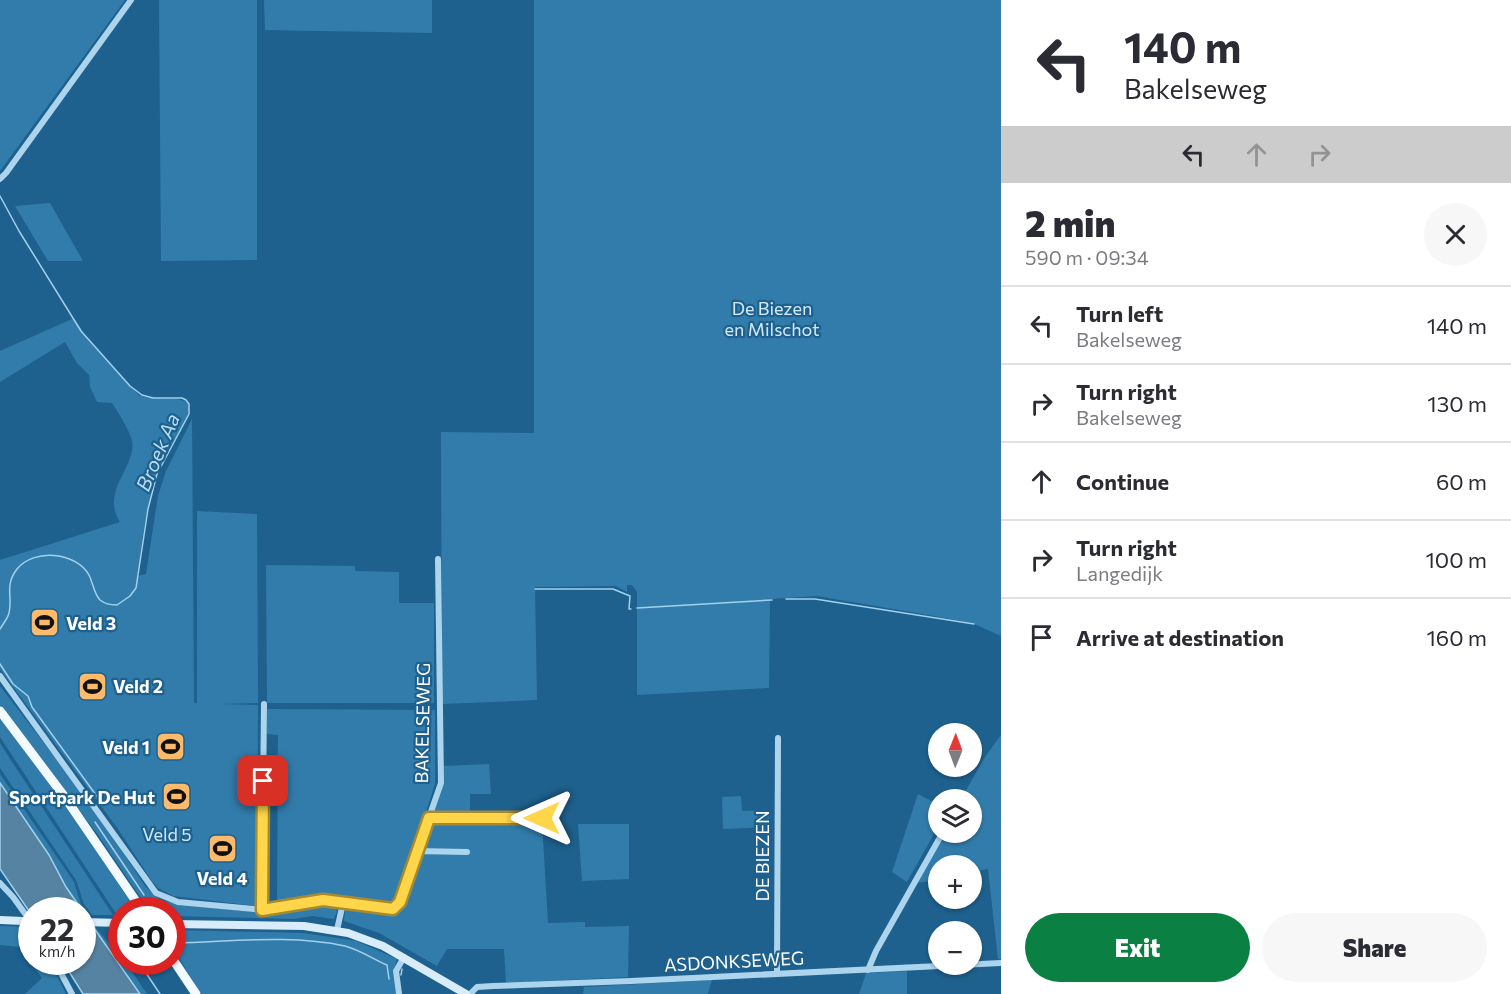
<!DOCTYPE html>
<html lang="en">
<head>
<meta charset="utf-8">
<style>
	:root { --surface:#fff; --page:#f7f7f7; --text:#2b2b33; --muted:#7c7c81; --line:#e1e1e2; --accent:#0b8043 }
	body { margin:0; font-family:Commissioner,sans-serif; background:var(--page); color:var(--text); height:100vh; display:flex; flex-direction:column; font-size:22px; white-space:nowrap }
	* { box-sizing:border-box; margin:0 }
	p { font-size:20px; color:var(--muted) }
	.icon { flex:none; width:33px; height:33px; fill:none; stroke:currentColor; stroke-width:2; stroke-linecap:round; stroke-linejoin:round }
	.map { position:relative; flex:1; overflow:hidden }
	.details { display:flex; flex-direction:column; background:var(--surface); width:510px }
	.details>* { flex:none }
	.banner { background:#fff; color:var(--text); overflow:hidden }
	.needle { width:39px; rotate:1deg }
	.tools { position:absolute; left:928px; top:723px; display:grid; gap:12px }
	.tools a { display:grid; place-items:center; width:54px; height:54px; border-radius:50%; background:var(--surface); box-shadow:0 2px 4px #0004; font-size:30px }
	.speed { position:absolute; left:18px; top:897px; display:flex; gap:12px; font-size:30px; font-weight:700; text-align:center }
	.speed>* { display:grid; place-content:center; width:78px; height:78px; border-radius:50%; background:var(--surface); box-shadow:0 2px 4px #0004; line-height:1 }
	.speed small { font-size:15px; font-weight:400 }
	.speed .limit { border:9px solid #d22; background:#fff; color:#111 }
	.pin { position:absolute; display:grid; place-items:center; width:51px; height:51px; color:#fff; margin:-26px; border-radius:12px; box-shadow:0 3px 9px #0006 }
	.me { position:absolute; width:66px; margin:-33px; rotate:270deg; stroke-linejoin:round; filter:drop-shadow(0 0 4px #0008) }
	.turn { display:flex; align-items:center; gap:21px; height:126px; padding:0 24px; font-size:27px }
	.turn .icon { width:78px; height:78px; stroke-width:2.5 }
	.turn b { display:block; font-size:42px; line-height:51px }
	.lanes { display:flex; align-items:center; height:57px; padding:0 24px; background:#0003; justify-content:center; gap:30px; direction:ltr }
	.lanes .off { opacity:.35 }
	.round { display:grid; place-items:center; flex:none; width:63px; height:63px; border-radius:32px; background:var(--page) }
	.head { display:flex; align-items:center; justify-content:space-between; height:102px; padding:0 24px }
	h1 { font-size:36px; font-weight:800; line-height:45px }
	.primary-button { display:flex; gap:12px; margin-top:auto; padding:12px 24px }
	.primary-button a { flex:1; height:69px; border-radius:36px; background:var(--accent); color:#fff; font-size:24px; font-weight:800; line-height:69px; text-align:center }
	.primary-button a+a { background:var(--page); color:var(--text) }
	ul { padding:0; list-style:none }
	li { display:flex; align-items:center; gap:18px; height:78px; padding:0 24px; border-top:2px solid var(--line) }
	li div { flex:1 }
	li b { display:block; font-size:22px }
	li em { font-style:normal }
	main { display:flex; flex:1; min-height:0 }
	.map>svg:first-child { display:block }
</style>
</head>
<body>
<main>
<div class="map">
<svg width="1001" height="994" viewBox="0 0 1001 994">
	<rect width="100%" height="100%" fill="#1e618e"/>
	<!-- green -->
	<path fill="#327cab" d="M0 0H125L0 171Z
		M159 0H257V260L161 261Z
		M264 0H432V33L265 30Z
		M534 0H1001V636L972 623 928 615 817 596 770 599 769 688 637 695V592L632 585H627V592L616 586 535 587 537 700 442 704 441 432 534 433Z
		M50 203 83 261H48L15 206Z
		M74 318 87 338 139 395C154 402 178 395 188 403 192 420 173 439 166 453 148 490 142 535 138 576L146 574 158 496 166 471 192 419 194 703H197V511L257 514 258 703 221 704 258 705 257 906 173 896 158 888 152 881 118 829 0 669V560L120 522C100 492 137 465 132 441 130 431 118 412 112 403L97 402 90 387 89 375 77 363 65 342 0 382V351Z
		M266 565 355 566V571L399 572V603H434V703H267Z
		M0 686 94 808 145 886 159 899 180 905 263 913 310 904H332L337 911 334 919 312 916 294 919 173 916 172 910H149L98 835 0 705Z
		M267 709 435 710V784L401 889 398 896 390 904 315 898 277 905 278 735 267 734Z
		M0 718 58 793 139 910H122L121 915H117L0 737Z
		M1001 735V959H998L988 869 972 872V866H939V880L915 883 943 833 972 832V800L961 799 985 757Z
		M0 743 5 751 113 915H92L84 904 76 880 0 768Z
		M489 764 491 794H470V816L433 815 442 789 443 766Z
		M0 774 74 882 81 905 97 929 121 958 122 962 127 964 147 994H140L66 887 49 855 0 783Z
		M918 794 939 805V825L907 882 892 872Z
		M741 796 742 811 769 810V827L723 829 722 797Z
		M431 821 542 823 548 923 585 922V927L629 926 628 977 506 983 504 949H447L437 966 379 933 344 921 345 911 350 907 393 912 403 905Z
		M578 824H629V879L582 881Z
		M0 926 31 927V948L0 945Z
		M173 930 304 933 356 941 397 959 393 973 396 994H201L173 948Z
		M50 962 66 994H25L42 978 32 965Z
		M907 971V994H859L866 973Z
		M712 980 708 994H583L584 987Z"/>
	<!-- water -->
	<path fill="#5583a1" stroke="#a0d1ee" stroke-width="1.5" d="M0 783 49 855 66 887 82 910H32L31 914 0 869Z
		M82 911 140 994H83L63 962H82L83 927 84 929 87 927 82 920Z"/>
	<g fill="none" stroke-linecap="round" stroke-linejoin="round">
		<!-- stream -->
		<path stroke="#a0d1ee" stroke-width="1.5" d="M0 196 19 231 81 331 130 386 142 395 153 398H182L186 400 189 404V414L157 474 148 509 136 588 130 596 117 605C111 605 105 604 100 600 94 594 93 583 89 575 76 552 34 548 17 569 4 586 13 596 9 613 8 618 3 624 0 629
			M535 589H613L630 596 629 609H631
			M786 599H815L974 624
			M637 608 772 600
			M0 664 13 684 28 696 32 707 96 795 100 802
			M95 822 144 895
			M174 943C230 942 290 934 345 946 360 950 373 959 387 965L389 979
			M149 962 147 964 146 973 160 994
			M401 975 402 969"/>
		<!-- street -->
		<path stroke="#acd4ed" stroke-width="6" d="M0 179 6 173 131 0
			M0 676 156 893 178 902 254 909H272L323 900 391 909 400 901 441 783 438 559
			M962 800 964 794
			M429 818H542
			M417 851 467 852
			M0 883 13 897 31 922
			M262 910 264 704
			M337 930 343 903
			M55 962 72 994
			M868 970 876 951 943 832
			M777 974 778 738
			M399 994 396 971 404 957
			M470 994 477 987 493 986 631 981 1001 963"/>
		<!-- secondary -->
		<path stroke="#d9ecf9" stroke-width="8" d="M0 920 23 921
			M82 922 122 923
			M172 924 304 926 348 933 383 946 466 994"/>
		<!-- primary -->
		<path stroke="#f2f9ff" stroke-width="9" d="M0 711 64 796 142 910
			M172 958 196 994"/>
		<!-- secondary-bridge -->
		<path stroke="#d9ecf9" stroke-width="8" d="M23 921H32"/>
	</g>
	<g fill="none" stroke-linecap="round" stroke-linejoin="round">
		<defs>
			<path id="route" d="M263 781 262 910 323 900 393 909 400 902 429 818H542"/>
		</defs>
		<!-- route casing -->
		<use href="#route" stroke="#a68a30" stroke-width="15"/>
		<!-- route -->
		<use href="#route" stroke="#ffd54a" stroke-width="10"/>
	</g>
	<!-- icons -->
	<defs>
		<symbol id="stadium-square" viewBox="-11 -11 22 22"><rect x="-9" y="-9" width="18" height="18" rx="4" fill="#fbba6c" stroke="#1e618e"/><path d="M0-5a6.5 5 0 1 0 0 10a6.5 5 0 1 0 0-10ZM-3.5-1.8h7v3.6h-7Z" fill="#111"/></symbol>
	</defs>
	<g fill-rule="evenodd">
		<use href="#stadium-square" x="28" y="606" width="33" height="33"/>
		<use href="#stadium-square" x="76" y="670" width="33" height="33"/>
		<use href="#stadium-square" x="154" y="730" width="33" height="33"/>
		<use href="#stadium-square" x="160" y="780" width="33" height="33"/>
		<use href="#stadium-square" x="206" y="832" width="33" height="33"/>
	</g>
	<g text-anchor="middle" dominant-baseline="central" stroke-width="4.5" stroke-linejoin="round" paint-order="stroke">
		<!-- park labels -->
		<g font-size="18" fill="#d2eaf9" stroke="#1e618e">
			<text x="772" y="308">De Biezen<tspan x="772" dy="21">en Milschot</tspan></text>
			<text x="167" y="834">Veld 5</text>
		</g>
		<!-- poi labels -->
		<g font-size="18" font-weight="bold" fill="#fff" stroke="#1e618e" text-anchor="start">
			<text x="66" y="623">Veld 3</text>
			<text x="113" y="686">Veld 2</text>
			<text x="150" y="747" text-anchor="end">Veld 1</text>
			<text x="155" y="797" text-anchor="end">Sportpark De Hut</text>
			<text x="222" y="878" text-anchor="middle">Veld 4</text>
		</g>
		<!-- street labels -->
		<g font-size="18" fill="#fff" stroke="#1e618e">
			<text transform="translate(422 723) rotate(-89)">BAKELSEWEG</text>
			<text transform="translate(762 856) rotate(-90)">DE BIEZEN</text>
			<text transform="translate(734 961) rotate(-3)">ASDONKSEWEG</text>
		</g>
		<!-- water labels -->
		<g font-size="20" font-style="italic" fill="#b8ddf4" stroke="#1e618e">
			<text transform="translate(157 452) rotate(-67)">Broek Aa</text>
		</g>
	</g>
</svg>
<div class="tools">
<a><svg class="needle" viewBox="-14 -14 28 28"><path d="M0-13l5 13h-10z" fill="#e53935"/><path d="M0 13l5-13h-10z" fill="#7c7c81"/></svg></a>
<a><svg class="icon" aria-label="layers" viewBox="0 0 24 24"><path d="M12 4l9 5-9 5-9-5zM3 14l9 5 9-5"/></svg></a>
<a>+</a>
<a>−</a>
</div>
<div class="speed"><div>22<small>km/h</small></div><div class="limit">30</div></div>
<div class="pin" style="left:263px;top:781px;background:#d93025"><svg class="icon" aria-label="arrive" viewBox="0 0 24 24"><path d="M6 21V4h12l-3 4 3 4H6"/></svg></div>
<svg class="me" style="left:542px;top:818px" viewBox="-20 -20 40 40"><path d="M0-17L14 15 0 8-14 15z" fill="#ffd54a" stroke="#fff" stroke-width="4"/></svg>
</div>
<section class="details">
<div class="banner">
<div class="turn"><svg class="icon" aria-label="left" viewBox="0 0 24 24"><path d="M17 20v-9H6M10 6l-5 5 5 5"/></svg><div><b>140 m</b>Bakelseweg</div></div>
<div class="lanes"><svg class="icon" aria-label="left" viewBox="0 0 24 24"><path d="M17 20v-9H6M10 6l-5 5 5 5"/></svg><svg class="icon off" aria-label="ahead" viewBox="0 0 24 24"><path d="M12 20V5M6 11l6-6 6 6"/></svg><svg class="icon off" aria-label="right" viewBox="0 0 24 24"><path d="M7 20v-9h11M14 6l5 5-5 5"/></svg></div>
</div>
<div class="head"><div><h1>2 min</h1><p>590 m · 09:34</p></div><a class="round"><svg class="icon" aria-label="close" viewBox="0 0 24 24"><path d="M6 6l12 12M18 6L6 18"/></svg></a></div>
<ul>
<li><svg class="icon" aria-label="left" viewBox="0 0 24 24"><path d="M17 20v-9H6M10 6l-5 5 5 5"/></svg><div><b>Turn left</b><p>Bakelseweg</p></div><em>140 m</em></li>
<li><svg class="icon" aria-label="right" viewBox="0 0 24 24"><path d="M7 20v-9h11M14 6l5 5-5 5"/></svg><div><b>Turn right</b><p>Bakelseweg</p></div><em>130 m</em></li>
<li><svg class="icon" aria-label="ahead" viewBox="0 0 24 24"><path d="M12 20V5M6 11l6-6 6 6"/></svg><div><b>Continue</b></div><em>60 m</em></li>
<li><svg class="icon" aria-label="right" viewBox="0 0 24 24"><path d="M7 20v-9h11M14 6l5 5-5 5"/></svg><div><b>Turn right</b><p>Langedijk</p></div><em>100 m</em></li>
<li><svg class="icon" aria-label="arrive" viewBox="0 0 24 24"><path d="M6 21V4h12l-3 4 3 4H6"/></svg><div><b>Arrive at destination</b></div><em>160 m</em></li>
</ul>
<div class="primary-button"><a>Exit</a><a>Share</a></div>
</section>
</main>
</body>
</html>
